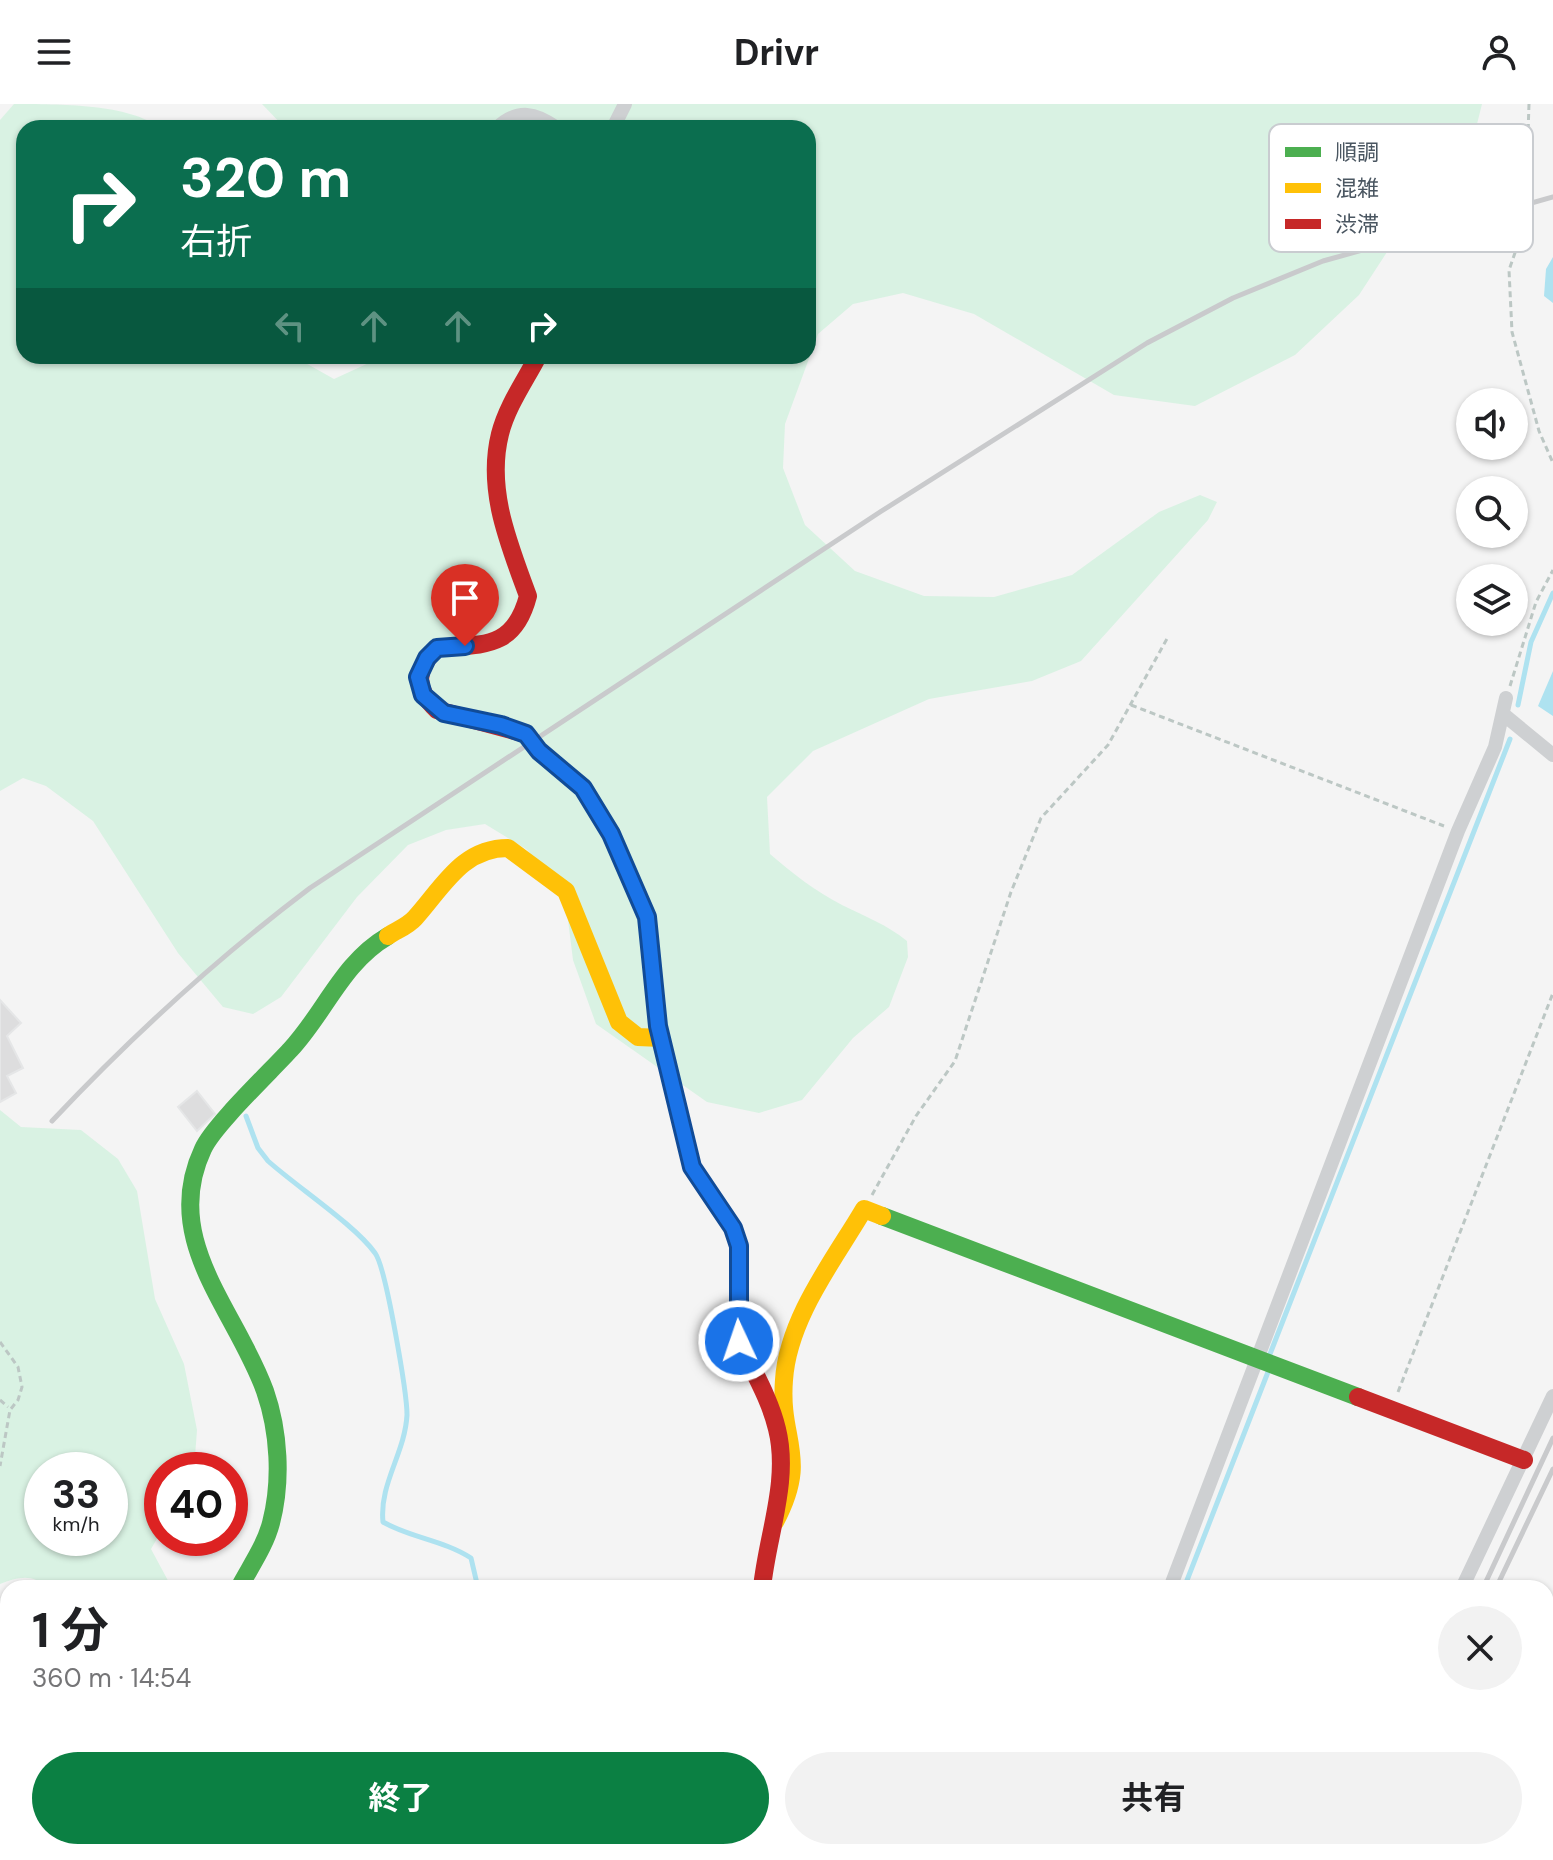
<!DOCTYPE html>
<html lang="ja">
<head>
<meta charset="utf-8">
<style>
	:root { --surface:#fff; --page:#f2f2f2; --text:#202124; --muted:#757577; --accent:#0b8043 }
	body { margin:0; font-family:"DM Sans","Noto Sans JP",sans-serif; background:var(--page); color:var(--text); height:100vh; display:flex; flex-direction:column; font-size:30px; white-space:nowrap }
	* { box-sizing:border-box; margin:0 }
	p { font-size:26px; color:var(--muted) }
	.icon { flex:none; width:44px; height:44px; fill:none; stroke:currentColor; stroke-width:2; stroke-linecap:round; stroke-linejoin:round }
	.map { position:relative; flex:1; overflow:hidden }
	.side { position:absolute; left:0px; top:1476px; width:1554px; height:280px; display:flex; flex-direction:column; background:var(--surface); border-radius:24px 24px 0 0; box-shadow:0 2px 6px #0004 }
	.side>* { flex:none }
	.banner { position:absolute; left:16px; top:16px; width:800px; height:244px; border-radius:24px; box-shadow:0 2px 6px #0004; background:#0b6e4f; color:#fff; overflow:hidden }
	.fabs { position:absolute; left:1456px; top:284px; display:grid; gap:16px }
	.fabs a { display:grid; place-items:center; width:72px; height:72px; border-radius:50%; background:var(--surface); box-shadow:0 2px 6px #0004; font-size:40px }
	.speed { position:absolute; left:24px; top:1348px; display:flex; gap:16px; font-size:40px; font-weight:700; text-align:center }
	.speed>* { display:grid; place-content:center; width:104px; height:104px; border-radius:50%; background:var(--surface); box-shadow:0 2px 6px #0004; line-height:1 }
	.speed small { font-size:20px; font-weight:400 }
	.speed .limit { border:12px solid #d22; background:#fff; color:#111 }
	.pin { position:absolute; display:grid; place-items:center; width:68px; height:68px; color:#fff; margin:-82px -34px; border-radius:50% 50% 50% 0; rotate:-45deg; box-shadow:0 0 8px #0007 }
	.pin .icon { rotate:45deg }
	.me { position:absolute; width:88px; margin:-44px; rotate:357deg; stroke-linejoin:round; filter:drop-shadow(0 0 6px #0008) }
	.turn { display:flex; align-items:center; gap:28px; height:168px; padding:0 32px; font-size:36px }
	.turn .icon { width:104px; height:104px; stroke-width:2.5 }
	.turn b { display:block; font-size:56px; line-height:68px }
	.lanes { display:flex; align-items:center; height:76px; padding:0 32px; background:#0003; justify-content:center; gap:40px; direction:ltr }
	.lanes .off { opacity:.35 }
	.round { display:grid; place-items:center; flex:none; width:84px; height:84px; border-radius:42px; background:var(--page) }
	.overview { display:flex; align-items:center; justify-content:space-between; height:136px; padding:0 32px }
	h1 { font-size:48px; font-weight:700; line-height:60px }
	.cta { display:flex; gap:16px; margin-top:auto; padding:16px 32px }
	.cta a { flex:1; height:92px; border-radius:48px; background:var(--accent); color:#fff; font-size:32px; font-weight:700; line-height:92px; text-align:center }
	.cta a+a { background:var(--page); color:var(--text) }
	header { display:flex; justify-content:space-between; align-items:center; height:104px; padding:0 32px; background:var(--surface); font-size:36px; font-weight:700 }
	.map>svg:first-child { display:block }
</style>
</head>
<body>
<header><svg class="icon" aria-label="menu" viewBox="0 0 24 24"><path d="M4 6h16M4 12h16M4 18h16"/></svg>Drivr<svg class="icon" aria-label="person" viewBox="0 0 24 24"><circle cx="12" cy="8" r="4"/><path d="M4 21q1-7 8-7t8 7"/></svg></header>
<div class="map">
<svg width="1553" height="1756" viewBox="0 0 1553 1756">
	<rect width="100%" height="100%" fill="#f4f4f4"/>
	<!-- green -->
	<path fill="#d9f2e3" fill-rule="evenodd" d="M14 0C57 0 132 0 159 24H24V252H293L334 275 384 252H808V24H285L262 0H1482L1469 52 1450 81 1404 122 1359 191 1295 251 1195 302 1114 291 974 210 903 189 853 200 818 230 785 320 783 364 805 421 855 467 924 492 994 493 1072 471 1159 408 1200 391 1217 398 1208 416 1081 557 1032 577 929 595 813 647 767 693 770 750C792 769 815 787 842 801 866 813 886 820 907 837L908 853 889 903 853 934 802 996 759 1009 707 998 596 920 573 856 564 784 526 745 485 720 446 726 408 741 357 793 281 893 253 910 223 903 178 849 93 717 46 682 23 674 0 687V16Z
		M0 1006 21 1023 81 1026 118 1055 137 1087 155 1195 184 1260 197 1326 194 1366H162V1426L151 1445 172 1484H47C33 1469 18 1473 0 1480ZM42 1366H110V1434H42Z"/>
	<!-- water -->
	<path fill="#aee2f0" d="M1553 153V199L1544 192 1546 165Z
		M1553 567V612L1538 602Z"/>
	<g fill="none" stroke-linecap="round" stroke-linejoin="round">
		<!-- stream -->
		<path stroke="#aee2f0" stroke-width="5" d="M1518 601 1531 538 1553 489
			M246 1012 258 1044 268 1057C297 1083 355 1121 375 1149 386 1163 407 1290 407 1311 405 1349 379 1380 383 1418 411 1434 443 1436 471 1454L478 1484
			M1270 1250 1510 635
			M1184 1484 1268 1268
			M482 1748 483 1756
			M1080 1756 1083 1748"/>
	</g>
	<!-- building -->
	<path fill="#ddddde" stroke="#e5e6e7" stroke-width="2" d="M0 896 21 919 7 932 23 964 7 972 16 989 0 998Z
		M197 987 215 1010 197 1027 178 1003Z"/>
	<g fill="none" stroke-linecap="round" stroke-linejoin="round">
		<!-- path -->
		<path stroke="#bcc7c4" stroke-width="3" stroke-dasharray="6 4" stroke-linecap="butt" d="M1529 0 1525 120 1509 166 1512 228 1539 327 1553 359
			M1510 582 1536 498 1553 466
			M1131 601 1444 722
			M872 1091 916 1012 955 957 1011 788 1041 714 1108 641 1168 533
			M0 1238 18 1263 22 1283 18 1296 10 1306 0 1362
			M1398 1288 1553 889
			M0 1296 8 1303
			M0 1527 8 1540
			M103 1748 107 1756"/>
		<!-- street -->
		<path stroke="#ced0d2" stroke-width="14" d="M497 24C518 4 536 9 557 24
			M613 24 625 0
			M1503 610 1553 651
			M1170 1484 1458 727 1495 643 1506 594
			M1462 1484 1553 1292
			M0 1667 8 1677
			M0 1720 8 1713
			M55 1748 58 1756
			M718 1748 719 1756
			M788 1748 809 1756
			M179 1756 181 1748
			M1065 1756 1068 1748
			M1325 1756 1329 1748"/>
		<!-- fast -->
		<path stroke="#4caf50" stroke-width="18" d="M539 647 583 684 611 730 647 813 658 922 692 1063 733 1124 739 1142 740 1239
			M882 1112 1358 1293
			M239 1484C250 1463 265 1442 271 1419 282 1377 279 1327 265 1287 236 1206 160 1136 203 1045 213 1022 271 967 291 945 326 907 342 859 388 832"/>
		<!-- slow -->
		<path stroke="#ffc107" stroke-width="18" d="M388 832C397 826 408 822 415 814 443 783 462 744 508 744L566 787 619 918 638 933 661 934
			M775 1418C810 1352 779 1338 784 1276 788 1214 834 1156 864 1105L882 1112"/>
		<!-- jam -->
		<path stroke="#c62828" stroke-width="18" d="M526 630 437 606C414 585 415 565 437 544 482 540 514 546 528 492 509 440 486 386 500 330 507 302 525 277 538 252
			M740 1239C753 1267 770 1295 777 1325 790 1377 767 1432 762 1484
			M1358 1293 1524 1356"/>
		<!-- rail -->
		<path stroke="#c9cacc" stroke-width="5" d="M52 1017C132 932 216 855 310 784L880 408 1147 239 1233 194 1323 157 1553 93
			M1483 1484 1553 1334
			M1496 1484 1553 1365
			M1546 1538 1553 1519
			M1360 1756 1364 1748
			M1470 1756 1472 1748"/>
		<!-- fast-bridge -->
		<path stroke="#4caf50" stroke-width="18" d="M526 630 539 647"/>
	</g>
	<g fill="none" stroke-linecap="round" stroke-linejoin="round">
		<defs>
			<path id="route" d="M465 542 437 544 427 554 418 573 423 591 444 609 501 621 526 630 539 647 583 684 611 730 647 813 658 922 692 1063 733 1124 739 1142V1237"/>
		</defs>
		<!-- route casing -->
		<use href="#route" stroke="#114b97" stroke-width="20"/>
		<!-- route -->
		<use href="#route" stroke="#1a73e8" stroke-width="14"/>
	</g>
	<!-- legend -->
	<rect x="1269" y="20" width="264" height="128" rx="12" fill="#fff" stroke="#c9ccd0" stroke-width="2"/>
	<rect x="1285" y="43" width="36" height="10" fill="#4caf50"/>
	<rect x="1285" y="79" width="36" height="10" fill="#ffc107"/>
	<rect x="1285" y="115" width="36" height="10" fill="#c62828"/>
	<g font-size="22" fill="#4a5661">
		<text x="1335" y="56">順調</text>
		<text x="1335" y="92">混雑</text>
		<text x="1335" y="128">渋滞</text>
	</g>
</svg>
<div class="fabs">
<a><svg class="icon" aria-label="sound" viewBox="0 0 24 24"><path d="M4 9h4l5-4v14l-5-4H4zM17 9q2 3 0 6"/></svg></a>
<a><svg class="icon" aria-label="search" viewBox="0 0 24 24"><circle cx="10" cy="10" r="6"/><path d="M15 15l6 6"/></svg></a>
<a><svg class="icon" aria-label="layers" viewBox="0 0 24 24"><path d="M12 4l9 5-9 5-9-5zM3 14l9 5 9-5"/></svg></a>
</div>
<div class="speed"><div>33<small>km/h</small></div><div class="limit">40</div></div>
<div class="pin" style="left:465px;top:542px;background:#d93025"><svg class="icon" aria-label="arrive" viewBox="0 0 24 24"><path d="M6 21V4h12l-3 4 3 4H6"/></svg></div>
<svg class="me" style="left:739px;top:1237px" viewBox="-20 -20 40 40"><circle r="17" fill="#1a73e8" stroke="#fff" stroke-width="3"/><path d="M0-11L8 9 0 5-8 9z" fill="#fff"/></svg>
<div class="banner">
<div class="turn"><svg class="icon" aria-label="right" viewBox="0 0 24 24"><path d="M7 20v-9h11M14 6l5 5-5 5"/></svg><div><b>320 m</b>右折</div></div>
<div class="lanes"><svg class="icon off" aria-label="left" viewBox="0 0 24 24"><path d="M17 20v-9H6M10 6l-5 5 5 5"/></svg><svg class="icon off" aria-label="ahead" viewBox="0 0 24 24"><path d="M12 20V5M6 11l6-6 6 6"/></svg><svg class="icon off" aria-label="ahead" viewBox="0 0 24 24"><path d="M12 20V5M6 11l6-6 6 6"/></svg><svg class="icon" aria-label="right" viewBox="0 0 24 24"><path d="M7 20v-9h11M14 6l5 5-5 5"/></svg></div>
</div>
<section class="side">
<div class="overview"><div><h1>1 分</h1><p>360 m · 14:54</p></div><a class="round"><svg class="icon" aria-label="close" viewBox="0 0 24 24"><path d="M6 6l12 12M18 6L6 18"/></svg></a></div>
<div class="cta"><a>終了</a><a>共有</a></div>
</section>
</div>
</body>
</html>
